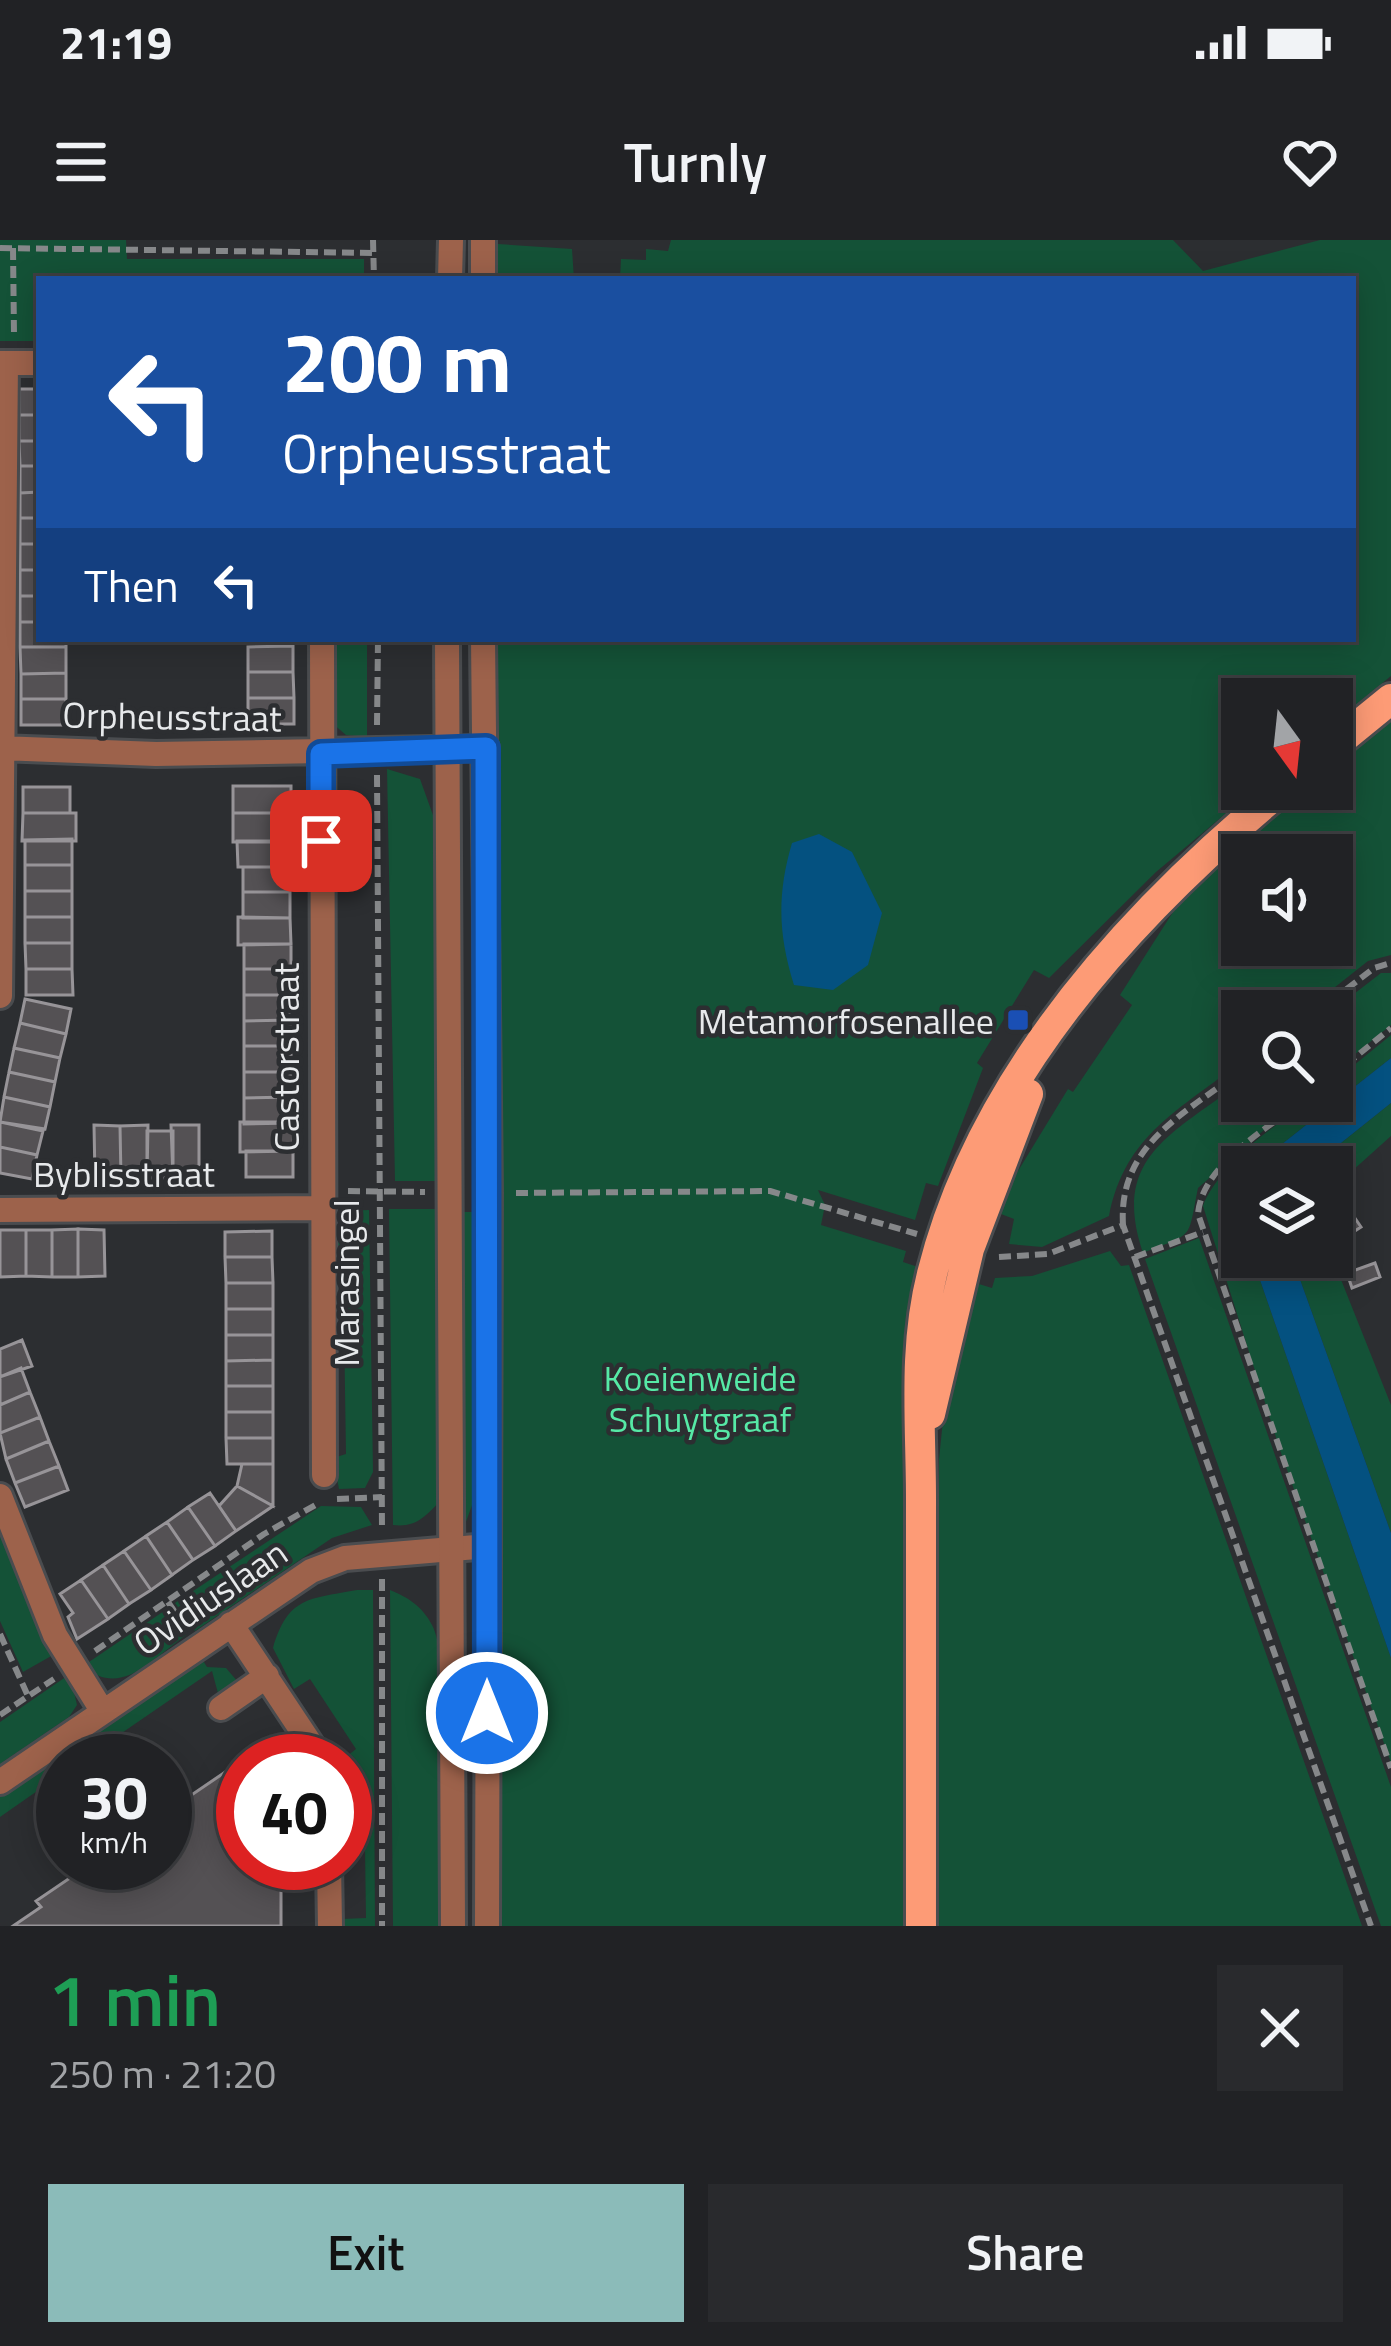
<!DOCTYPE html>
<html lang="en">
<head>
<meta charset="utf-8">
<style>
	:root { --surface:#212225; --page:#292a2d; --text:#f1f3f6; --muted:#a2a4a7; --line:#3e3f42; --accent:#8bbbb9 }
	body { margin:0; font-family:"Titillium Web",sans-serif; background:var(--page); color:var(--text); height:100vh; display:flex; flex-direction:column; font-size:45px; white-space:nowrap }
	* { box-sizing:border-box; margin:0 }
	p { font-size:39px; color:var(--muted) }
	.icon { flex:none; width:66px; height:66px; fill:none; stroke:currentColor; stroke-width:2; stroke-linecap:round; stroke-linejoin:round }
	.map { position:relative; height:1686px; overflow:hidden }
	.sheet { display:flex; flex-direction:column; background:var(--surface); flex:1 }
	.sheet>* { flex:none }
	.banner { position:absolute; left:36px; top:36px; width:1320px; height:366px; border-radius:0px; box-shadow:0 6px 30px #0003,0 0 0 3px var(--line); background:#1a4fa0; color:#fff; overflow:hidden }
	.needle { width:78px; rotate:165deg }
	.buttons { position:absolute; left:1221px; top:438px; display:grid; gap:24px }
	.buttons a { display:grid; place-items:center; width:132px; height:132px; border-radius:0px; background:var(--surface); box-shadow:0 6px 30px #0003,0 0 0 3px var(--line); font-size:60px }
	.speed { position:absolute; left:36px; top:1494px; display:flex; gap:24px; font-size:60px; font-weight:700; text-align:center }
	.speed>* { display:grid; place-content:center; width:156px; height:156px; border-radius:50%; background:var(--surface); box-shadow:0 6px 30px #0003,0 0 0 3px var(--line); line-height:1 }
	.speed small { font-size:30px; font-weight:400 }
	.speed .limit { border:18px solid #d22; background:#fff; color:#111 }
	.pin { position:absolute; display:grid; place-items:center; width:102px; height:102px; color:#fff; margin:-51px; border-radius:24px; box-shadow:0 6px 18px #0006 }
	.me { position:absolute; width:132px; margin:-66px; rotate:0deg; stroke-linejoin:round; filter:drop-shadow(0 0 9px #0008) }
	.turn { display:flex; align-items:center; gap:42px; height:252px; padding:0 48px; font-size:54px }
	.turn .icon { width:156px; height:156px; stroke-width:2.5 }
	.turn b { display:block; font-size:84px; line-height:102px }
	.then { display:flex; align-items:center; height:114px; padding:0 48px; background:#0003; gap:24px; font-size:45px }
	.round { display:grid; place-items:center; flex:none; width:126px; height:126px; border-radius:0px; background:var(--page) }
	.headline { display:flex; align-items:center; justify-content:space-between; height:204px; padding:0 48px }
	h1 { font-size:72px; font-weight:600; line-height:90px; color:#1e9e55 }
	.button { display:flex; gap:24px; margin-top:auto; padding:24px 48px }
	.button a { flex:1; height:138px; border-radius:0px; background:var(--accent); color:#111; font-size:48px; font-weight:600; line-height:138px; text-align:center }
	.button a+a { background:var(--page); color:var(--text) }
	.status { display:flex; justify-content:space-between; align-items:center; height:84px; padding:0 60px; background:var(--surface); direction:ltr }
	.status svg { height:33px; fill:currentColor }
	header { display:flex; justify-content:space-between; align-items:center; height:156px; padding:0 48px; background:var(--surface); font-size:54px; font-weight:600 }
	.map>svg:first-child { display:block }
</style>
</head>
<body>
<div class="status"><b>21:19</b><svg viewBox="0 0 49 12"><path d="M0 12V9h3v3zM5 12V6h3v6zM10 12V3h3v9zM15 12V0h3v12zM26 1h20v11H26zM47 4h2v5h-2z"/></svg></div>
<header><svg class="icon" aria-label="menu" viewBox="0 0 24 24"><path d="M4 6h16M4 12h16M4 18h16"/></svg>Turnly<svg class="icon" aria-label="heart" viewBox="0 0 24 24"><path d="M12 20l-8-8c-3-5 5-10 8-4 3-6 11-1 8 4z"/></svg></header>
<div class="map">
<svg width="1391" height="1686" viewBox="0 0 1391 1686">
	<rect width="100%" height="100%" fill="#2c2e31"/>
	<!-- green -->
	<path fill="#145237" fill-rule="evenodd" d="M0 0H126L127 19H364V39H39V101H0Z
		M671 0H1173L1203 31 1320 0H1391V436L1332 484V459H1242V549H1255L1156 632 1049 738 1034 730 977 823 983 828 938 946 926 943 915 980 818 950 825 965 821 985 906 1011 903 1022 924 1029 904 1159 903 1686H496L486 399H1353V39H620L621 19 646 20V9L668 11Z
		M498 4 572 9 574 39H497Z
		M332 399H367V497L346 495 332 483Z
		M1391 480V715L1368 721 1305 771H1242V821C1180 870 1125 894 1109 976L1042 1007 1009 1004 1014 979 1001 974 1015 936 1068 849 1073 852 1132 765 1120 755 1173 672 1202 640 1306 549H1332V528ZM1242 615H1332V705H1242Z
		M387 529 420 539 438 589 439 941H395Z
		M1381 733H1391V785L1332 833V771Z
		M1391 795V818L1253 927H1242L1237 964 1242 1017H1252L1391 1418V1523L1280 1210 1203 966C1216 928 1293 861 1332 861V843Z
		M1242 841V861H1297L1198 948C1187 1001 1196 992 1143 1013 1110 916 1174 894 1242 841Z
		M1391 863V896L1332 949V927H1311Z
		M389 969H443L441 1260C426 1276 416 1288 393 1285Z
		M369 970 373 1232 365 1248 339 1249 333 1218 346 1214 343 1019 332 991 339 971Z
		M460 972H476L475 1257 463 1290Z
		M1199 998 1391 1547V1686H1381L1145 1019Z
		M1110 1011 1121 1026 1129 1025 1362 1686H939V1219L946 1151 969 1041 992 1048 995 1038 1032 1036Z
		M1292 1017H1332L1391 1165V1293Z
		M321 1266 361 1267 372 1285 332 1298 195 1391 175 1363Z
		M0 1281 53 1415 23 1432 0 1381Z
		M357 1350H373L375 1686H342V1679L366 1678 365 1608H345V1585L365 1584V1539H345L341 1521 356 1509 310 1439 294 1449 273 1408C288 1357 308 1359 357 1350Z
		M390 1350C409 1358 422 1366 432 1385 454 1425 441 1629 441 1686H393Z
		M167 1369 186 1395C152 1419 121 1459 83 1426Z
		M202 1419 207 1427 226 1428 238 1442 219 1457 212 1431 81 1521H63V1533L0 1577V1557Z
		M70 1434 77 1465 69 1477 0 1524V1482Z"/>
	<!-- water -->
	<path fill="#045180" d="M819 594 852 612 882 673 868 725 833 750 794 745C778 694 777 654 792 603Z
		M1391 818V863L1311 927H1253Z
		M1252 1017H1292L1391 1293V1418Z"/>
	<!-- building -->
	<path fill="#545154" stroke="#979498" stroke-width="3" d="M19 149H39V175H19Z
		M19 175H39V201H19Z
		M19 201H39V226H20Z
		M20 226H39V252L20 253Z
		M39 252V278H20V253Z
		M20 278H39V304H20Z
		M20 304H39V330H20Z
		M20 330H39V356H20Z
		M20 356H39V382H20Z
		M20 382H39V399H66V407H20Z
		M293 406V432H248V407Z
		M20 407H66V433L21 434Z
		M248 432H293L294 458H248Z
		M66 433V459H21V434Z
		M248 458H294V484H248Z
		M21 459H66V485H21Z
		M233 546H291V573H233Z
		M23 547H70V573H23Z
		M23 573H76V601H22Z
		M233 573H291L293 602H233Z
		M72 599V625H25V600Z
		M237 601H290V627H238Z
		M25 625H72V651H25Z
		M290 627V652H243V627Z
		M25 651H72V677H25Z
		M243 652H290V678H243Z
		M25 677H72V703H25Z
		M238 677 290 678 291 704 238 705Z
		M25 703H72V729H26Z
		M244 704H291V729H244Z
		M26 729H72L73 755H26Z
		M244 729H291V755H244Z
		M244 755H291V780L244 781Z
		M25 759 71 769 66 794 20 783Z
		M291 780V806H244V781Z
		M20 783 66 794 60 818 14 808Z
		M244 806H291V832H244Z
		M14 808 60 818 55 842 9 832Z
		M9 832 55 842 50 867 4 857Z
		M244 832H291V857L244 858Z
		M4 857 50 867 45 889 0 882Z
		M291 857V883L244 884V858Z
		M0 882 43 891 37 915 0 907Z
		M240 882H294L293 911 240 912Z
		M94 885 120 886 121 938H95Z
		M148 885 147 938H121L120 886Z
		M171 885H199V938H173Z
		M147 891H173V938H147Z
		M0 907 37 915 32 939 0 933Z
		M246 911H293V937H246Z
		M1342 959 1361 987 1347 996 1332 975V966Z
		M78 989V1037H52V990Z
		M78 989 104 990 105 1036 78 1037Z
		M0 990H26V1036L0 1037Z
		M26 990H52V1037L26 1036Z
		M272 991V1017H225V992Z
		M225 1017H272L273 1043H226Z
		M1375 1023 1380 1037 1352 1048 1347 1033Z
		M226 1043H273V1069H226Z
		M226 1069H273V1095H226Z
		M226 1095H273V1120L226 1121Z
		M22 1100 32 1126 0 1137V1109Z
		M273 1120V1146H226V1121Z
		M21 1128 30 1152 0 1165V1137Z
		M226 1146H273V1172H226Z
		M30 1152 40 1177 0 1193V1165Z
		M226 1172H273V1198H226Z
		M40 1177 49 1201 6 1219 0 1193Z
		M226 1198H273V1224H227Z
		M49 1201 59 1226 15 1243 6 1219Z
		M242 1224H273V1266L237 1246Z
		M59 1226 68 1250 25 1267 15 1243Z
		M237 1246 273 1266 236 1291 219 1266Z
		M210 1253 236 1291 215 1306 188 1267Z
		M188 1267 215 1306 193 1320 167 1282Z
		M167 1282 193 1320 172 1335 146 1296Z
		M146 1296 172 1335 151 1350 124 1311Z
		M124 1311 151 1350 129 1364 103 1325Z
		M103 1325 129 1364 108 1379 81 1340Z
		M81 1340 108 1379 77 1399 68 1377 73 1373 60 1354Z
		M265 1505 277 1521H243V1623H281V1686H13L41 1667 36 1661 92 1623H165V1573Z"/>
	<g fill="none" stroke-linecap="round" stroke-linejoin="round">
		<defs>
			<path id="minor" d="M0 123H39
				M322 399 324 1235
				M0 508 156 514 486 508
				M0 756 6 123
				M0 970 320 968
				M0 1256 55 1395 103 1472
				M231 1384 322 1521
				M221 1468 267 1436
				M0 1542 311 1331 345 1318 488 1306
				M329 1623 330 1686"/>
			<path id="tertiary" d="M483 0V39
				M450 39 451 0
				M447 399 453 1686
				M483 399 489 953 487 1686"/>
			<path id="primary" d="M1332 507 1391 459
				M930 1174 969 1009 1028 854
				M921 1686C920 1544 920 1402 921 1259 921 1183 913 1109 932 1034 981 838 1130 674 1282 549"/>
		</defs>
		<!-- minor casing -->
		<use href="#minor" stroke="#4a4c4f" stroke-width="30"/>
		<!-- tertiary casing -->
		<use href="#tertiary" stroke="#4a4c4f" stroke-width="30"/>
		<!-- primary casing -->
		<use href="#primary" stroke="#4a4c4f" stroke-width="36"/>
		<!-- path -->
		<path stroke="#86888a" stroke-width="6" stroke-dasharray="12 6" stroke-linecap="butt" d="M373 0 374 39
			M0 8 374 13
			M13 8 14 95
			M377 485 378 399
			M377 535 382 1289
			M1318 771 1374 728 1391 723
			M1332 836 1391 788
			M1302 861C1266 890 1202 925 1198 974L1391 1528
			M348 951 425 952
			M516 953 770 951 917 994
			M1123 985C1118 904 1185 874 1242 830
			M999 1017 1048 1014 1123 985 1371 1686
			M1135 1017 1203 992
			M337 1259 382 1257
			M382 1339V1686
			M168 1362 186 1388
			M0 1394 28 1456
			M95 1411 264 1294 319 1263
			M0 1475 54 1439"/>
		<!-- minor -->
		<use href="#minor" stroke="#9d624b" stroke-width="24"/>
		<!-- tertiary -->
		<use href="#tertiary" stroke="#9d624b" stroke-width="24"/>
		<!-- primary -->
		<use href="#primary" stroke="#fd9b76" stroke-width="30"/>
	</g>
	<g fill="none" stroke-linecap="round" stroke-linejoin="round">
		<defs>
			<path id="route" d="M321 601V514L486 508 487 1473"/>
		</defs>
		<!-- route casing -->
		<use href="#route" stroke="#114b97" stroke-width="30"/>
		<!-- route -->
		<use href="#route" stroke="#1a73e8" stroke-width="21"/>
	</g>
	<!-- markers -->
	<rect fill="#1a4fb4" stroke="#2c2e31" stroke-width="4.5" x="1006" y="768" width="24" height="24" rx="6"/>
	<g text-anchor="middle" dominant-baseline="central" stroke-width="9" stroke-linejoin="round" paint-order="stroke">
		<!-- street labels -->
		<g font-size="36" fill="#e7e9eb" stroke="#2c2e31">
			<text transform="translate(172 476) rotate(1)">Orpheusstraat</text>
			<text transform="translate(285 817) rotate(-90)">Castorstraat</text>
			<text x="124" y="933">Byblisstraat</text>
			<text transform="translate(345 1043) rotate(-90)">Marasingel</text>
			<text transform="translate(210 1357) rotate(-34)">Ovidiuslaan</text>
		</g>
		<!-- poi labels -->
		<g font-size="36" fill="#e7e9eb" stroke="#2c2e31" text-anchor="end">
			<text x="994" y="780">Metamorfosenallee</text>
		</g>
		<!-- park labels -->
		<g font-size="36" fill="#56e9a6" stroke="#2c2e31">
			<text x="700" y="1137">Koeienweide<tspan x="700" dy="41">Schuytgraaf</tspan></text>
		</g>
	</g>
</svg>
<div class="buttons">
<a><svg class="needle" viewBox="-14 -14 28 28"><path d="M0-13l5 13h-10z" fill="#e53935"/><path d="M0 13l5-13h-10z" fill="#a2a4a7"/></svg></a>
<a><svg class="icon" aria-label="sound" viewBox="0 0 24 24"><path d="M4 9h4l5-4v14l-5-4H4zM17 9q2 3 0 6"/></svg></a>
<a><svg class="icon" aria-label="search" viewBox="0 0 24 24"><circle cx="10" cy="10" r="6"/><path d="M15 15l6 6"/></svg></a>
<a><svg class="icon" aria-label="layers" viewBox="0 0 24 24"><path d="M12 4l9 5-9 5-9-5zM3 14l9 5 9-5"/></svg></a>
</div>
<div class="speed"><div>30<small>km/h</small></div><div class="limit">40</div></div>
<div class="pin" style="left:321px;top:601px;background:#d93025"><svg class="icon" aria-label="arrive" viewBox="0 0 24 24"><path d="M6 21V4h12l-3 4 3 4H6"/></svg></div>
<svg class="me" style="left:487px;top:1473px" viewBox="-20 -20 40 40"><circle r="17" fill="#1a73e8" stroke="#fff" stroke-width="3"/><path d="M0-11L8 9 0 5-8 9z" fill="#fff"/></svg>
<div class="banner">
<div class="turn"><svg class="icon" aria-label="left" viewBox="0 0 24 24"><path d="M17 20v-9H6M10 6l-5 5 5 5"/></svg><div><b>200 m</b>Orpheusstraat</div></div>
<div class="then">Then<svg class="icon" aria-label="left" viewBox="0 0 24 24"><path d="M17 20v-9H6M10 6l-5 5 5 5"/></svg></div>
</div>
</div>
<section class="sheet">
<div class="headline"><div><h1>1 min</h1><p>250 m · 21:20</p></div><a class="round"><svg class="icon" aria-label="close" viewBox="0 0 24 24"><path d="M6 6l12 12M18 6L6 18"/></svg></a></div>
<div class="button"><a>Exit</a><a>Share</a></div>
</section>
</body>
</html>
